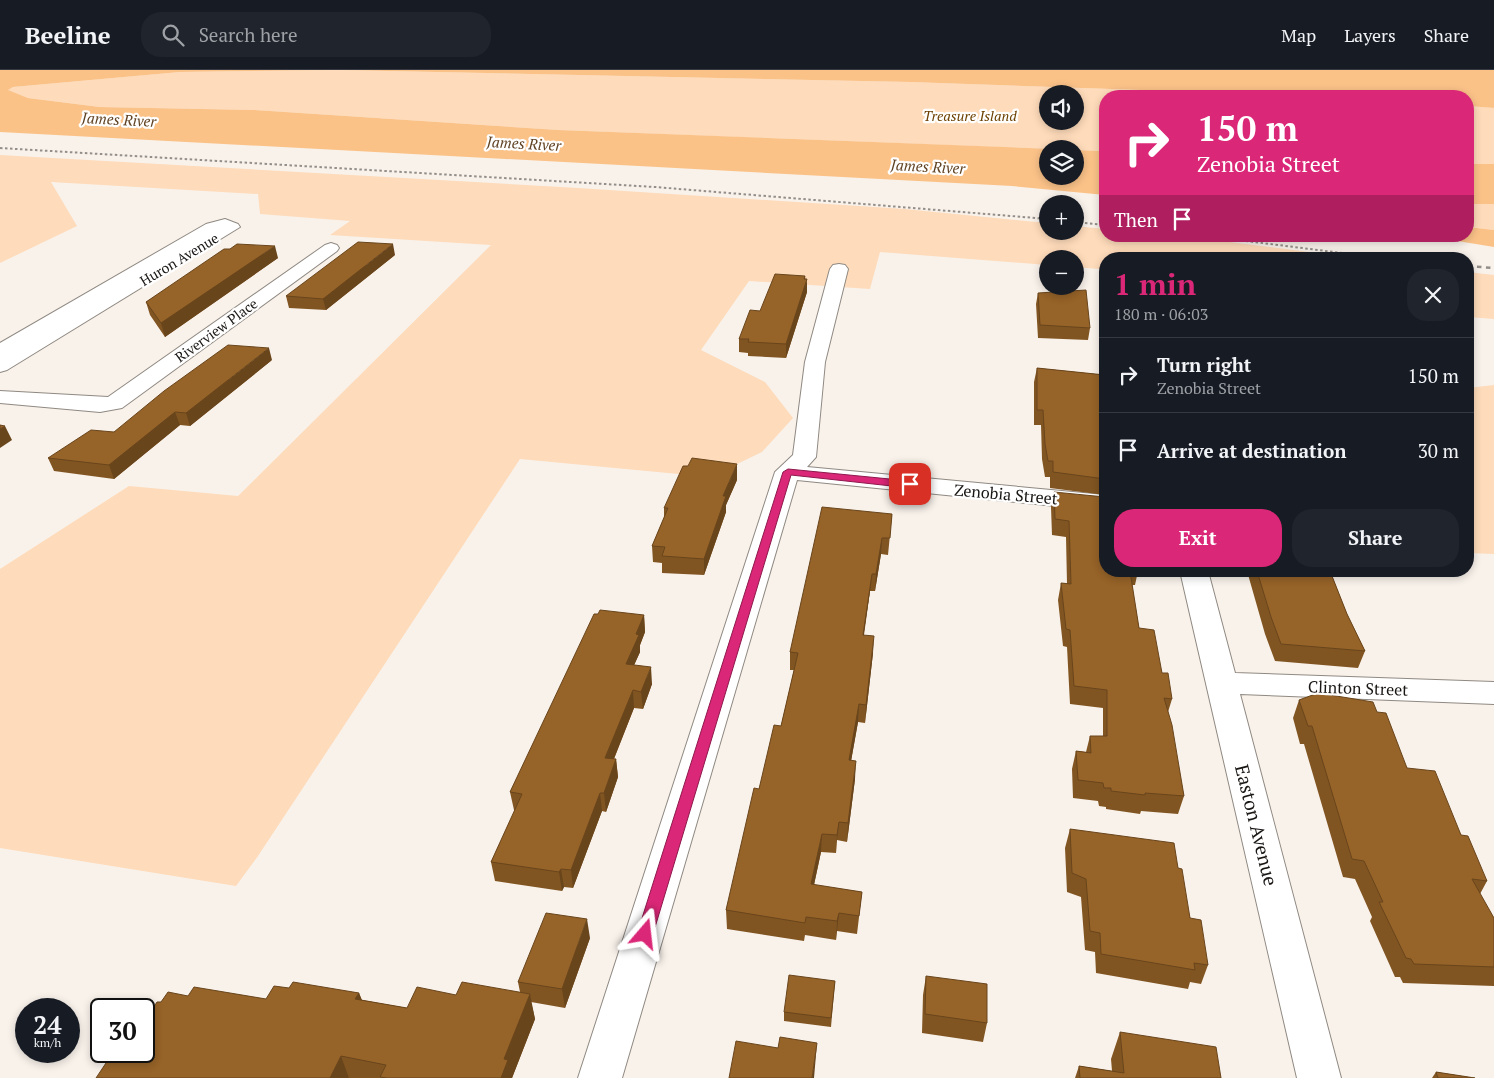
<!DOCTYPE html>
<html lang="en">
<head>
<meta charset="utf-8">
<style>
	:root { --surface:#171b24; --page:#20242c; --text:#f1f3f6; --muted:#9ea1a6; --line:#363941; --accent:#db2777 }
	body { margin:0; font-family:"PT Serif",serif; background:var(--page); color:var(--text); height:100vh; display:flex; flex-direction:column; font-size:19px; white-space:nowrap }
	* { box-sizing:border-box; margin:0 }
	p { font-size:16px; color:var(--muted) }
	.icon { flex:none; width:28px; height:28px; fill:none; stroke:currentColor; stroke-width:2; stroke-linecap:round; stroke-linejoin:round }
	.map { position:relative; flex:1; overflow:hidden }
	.sheet { position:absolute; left:1099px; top:182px; width:375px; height:325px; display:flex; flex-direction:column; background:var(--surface); border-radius:20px; box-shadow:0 2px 8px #0003 }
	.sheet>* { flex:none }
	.guide { position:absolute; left:1099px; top:20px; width:375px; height:152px; border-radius:20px; box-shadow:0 2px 8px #0003; background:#db2777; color:#fff; overflow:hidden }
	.fabs { position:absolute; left:1039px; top:15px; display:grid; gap:10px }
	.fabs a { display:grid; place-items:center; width:45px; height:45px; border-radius:50%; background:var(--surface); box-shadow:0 2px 8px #0003; font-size:25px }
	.speed { position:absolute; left:15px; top:928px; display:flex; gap:10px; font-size:25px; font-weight:700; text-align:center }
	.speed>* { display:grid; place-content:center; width:65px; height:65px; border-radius:50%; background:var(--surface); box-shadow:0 2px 8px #0003; line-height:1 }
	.speed small { font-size:12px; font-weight:400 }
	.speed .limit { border:2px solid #111; border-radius:8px; background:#fff; color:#111 }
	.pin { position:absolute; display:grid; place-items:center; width:42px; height:42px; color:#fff; margin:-21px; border-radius:10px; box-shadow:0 2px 8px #0006 }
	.me { position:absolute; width:55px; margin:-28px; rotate:17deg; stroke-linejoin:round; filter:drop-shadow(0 0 4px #0008) }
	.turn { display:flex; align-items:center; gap:18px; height:105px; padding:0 15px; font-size:22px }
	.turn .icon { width:65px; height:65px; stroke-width:2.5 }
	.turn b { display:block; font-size:35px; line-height:42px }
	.then { display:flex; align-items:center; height:48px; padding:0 15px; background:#0003; gap:10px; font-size:19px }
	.round { display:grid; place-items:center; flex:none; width:52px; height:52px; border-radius:20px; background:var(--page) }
	.head { display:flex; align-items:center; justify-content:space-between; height:85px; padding:0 15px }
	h1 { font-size:30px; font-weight:800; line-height:38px; color:var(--accent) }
	.button { display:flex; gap:10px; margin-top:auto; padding:10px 15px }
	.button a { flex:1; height:58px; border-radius:20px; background:var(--accent); color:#fff; font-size:20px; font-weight:800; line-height:58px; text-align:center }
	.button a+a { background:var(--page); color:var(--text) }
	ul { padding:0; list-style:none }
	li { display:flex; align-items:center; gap:15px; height:75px; padding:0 15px; border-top:1px solid var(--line) }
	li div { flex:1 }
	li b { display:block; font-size:19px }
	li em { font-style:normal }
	header { display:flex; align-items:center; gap:30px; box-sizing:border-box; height:70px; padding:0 25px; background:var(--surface); border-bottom:1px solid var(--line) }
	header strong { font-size:24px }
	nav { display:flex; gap:28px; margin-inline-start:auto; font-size:18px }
	.search { width:350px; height:45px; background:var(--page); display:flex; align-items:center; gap:12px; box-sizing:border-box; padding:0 18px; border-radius:20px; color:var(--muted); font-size:19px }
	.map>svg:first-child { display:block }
</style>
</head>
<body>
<header>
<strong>Beeline</strong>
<div class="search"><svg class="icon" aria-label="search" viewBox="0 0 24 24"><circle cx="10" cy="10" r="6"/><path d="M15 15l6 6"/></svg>Search here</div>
<nav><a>Map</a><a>Layers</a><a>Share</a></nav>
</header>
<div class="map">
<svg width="1494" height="1008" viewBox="0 0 1494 1008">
	<rect width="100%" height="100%" fill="#f9f2eb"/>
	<!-- green -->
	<path fill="#fedbba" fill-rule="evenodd" d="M337 0 910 12 1317 26H1105V81L559 60 255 40 100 37 28 28 7 20 13 17 180 2ZM1048 24H1075V51H1048Z
		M1468 36 1494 38V94H1468Z
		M0 85 578 118 905 139 1047 153 1048 161H1075V156L1105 159V166H1182L1364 189H1105V231L1099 199 1075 197V189H1048L1047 195 880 182 870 219 749 211 701 280 765 312 793 348 762 382 710 407 520 389 258 786 236 816 0 778V499L129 416 238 426 491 175 330 165 350 151 260 144 258 124 51 112 77 156 0 193Z
		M1468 134H1494V160L1468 157Z
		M1468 202 1494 205V249L1468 247Z
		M1494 315V484L1468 483V318Z"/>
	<!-- water -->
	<path fill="#fbc288" d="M0 0H1494V38L1468 36V26H1317L910 12 337 0 180 2 13 17 8 20 28 28 100 37 255 40 559 60 1055 79H1048V106H1075V80L1105 81V125L1012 116 0 62Z
		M1468 94H1494V134H1468Z
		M1468 157 1494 160V177L1427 166H1468Z"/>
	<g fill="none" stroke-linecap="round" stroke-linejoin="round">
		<defs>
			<path id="minor" d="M225 149 238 154 240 157 7 300 0 302V273L206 154Z
				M331 173 337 175 339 178 337 181 122 338 100 342 0 333V321L108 327 325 175Z
				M839 194 845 195 848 199 825 292 816 387 807 397 1105 425V441L797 410 622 1008H578L775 402 793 385 805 292 830 199 833 195Z
				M1180 501H1208L1235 603 1494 612V634L1240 624 1341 1008H1297Z"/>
		</defs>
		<!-- minor casing -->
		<use href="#minor" stroke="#8f8982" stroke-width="2"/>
		<!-- minor -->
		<use href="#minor" fill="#fff" fill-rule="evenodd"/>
		<!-- rail-far1 -->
		<path stroke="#938e89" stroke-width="2" stroke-dasharray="2.5 2.5" stroke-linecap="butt" d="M0 78 655 117 1048 149
			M1075 152 1105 155
			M1206 166 1390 189"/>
		<!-- rail -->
		<path stroke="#938e89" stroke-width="2.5" stroke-dasharray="4.5 4.5" stroke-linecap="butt" d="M1468 196 1494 198"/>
	</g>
	<!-- wall -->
	<path fill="#815522" d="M230 179 278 188 165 267 150 245 146 232Z
		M395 185 326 240 289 238 286 226Z
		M805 206 807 222 786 288 748 286V283L739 282V269L760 241Z
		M1038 223 1090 258 1088 270 1038 268 1036 234Z
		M272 290 190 356 180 355 114 409 54 401 48 388 114 362Z
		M1037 298 1105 305V425L1050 418V407H1045L1042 389 1041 355H1034V312Z
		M737 410 726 435V442L704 505 662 503V493L653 492 652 476 664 448V438Z
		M1054 422 1105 501H1138L1135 515H1132L1139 558 1162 603 1172 629 1168 642 1184 726 1178 744 1141 741 1140 744 1106 739V737L1099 736 1098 731 1073 728 1072 699 1076 681 1086 682 1090 666H1103V638L1070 634 1067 577 1063 576 1058 530 1061 513 1067 514 1066 467 1052 465 1051 437Z
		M892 444 888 485 881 484 875 521H870L864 565 873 583 865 653 858 652 851 691 855 709 847 772 837 770 836 783 821 782 814 815 862 822 857 864 837 861 836 870 805 865 804 871 727 859 726 840 759 719 781 656 794 600H790V582Z
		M1247 501H1330L1347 544 1365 581 1358 598 1275 591 1265 564Z
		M598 544 644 545 645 562 640 575V582L634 595 652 614 643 639 634 638 614 689H616L618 707 606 742 602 741 573 818 564 817 562 821 495 811 491 792 515 741 514 740 510 722Z
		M1299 630 1377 642 1407 698 1461 765 1487 811 1480 824 1494 849V916L1403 913 1400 907H1395L1370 851 1372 847 1355 809 1343 807 1304 674H1300L1293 648Z
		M1070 759 1178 798 1190 848 1208 895 1201 914 1190 912 1188 919 1096 903 1095 882 1085 880 1081 827 1067 822 1065 778Z
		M590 868 565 938 531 932 535 949 512 1008H96L144 981 161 932 188 926 266 929 289 918 359 923 362 930 407 938 456 925 520 922 518 912Z
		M926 906 987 953 983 972 922 963 923 925Z
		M835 911 831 957 784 951V942Z
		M1120 962 1221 1008H1075L1079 996 1112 1001 1111 989Z
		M1436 1002 1475 1008H1432Z"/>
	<!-- shaded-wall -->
	<path fill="#69451c" d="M393 174 395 185 326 240 323 229Z
		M275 176 278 188 165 267 161 253Z
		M805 206V217L807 209V222L786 288V274Z
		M269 278 272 290 190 356 186 343Z
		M175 342 180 355 114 409 109 395Z
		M5 356 12 370 0 378V359Z
		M737 394V410L726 435V442L704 505V489L723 426Z
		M882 468 881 484 875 521 876 504Z
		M872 504 870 521 861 582 863 565Z
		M644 545 645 562 640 575V582L627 611 626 594 636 564Z
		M874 566 873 583 865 653 866 635Z
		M651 597 652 614 643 639 641 622Z
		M633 620 634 638 607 706 605 688Z
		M859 634 858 652 848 708 849 690Z
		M616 689 618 707 606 742 604 723Z
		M856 691 855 709 847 772 848 753Z
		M600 723 602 741 573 818 571 800Z
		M839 752 837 770 836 783 837 765Z
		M822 764 821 782 810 833 811 814Z
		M561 799 564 817 562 821 559 802Z
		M839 843 836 870 837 851Z
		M587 849 590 868 565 938 562 919Z
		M359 923 368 948 355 929Z
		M530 924 535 949 512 1008H501L504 989Z
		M817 973 814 1008H812Z
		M341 986 349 1008H330Z"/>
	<!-- building -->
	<path fill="#966328" stroke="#69451c" d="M358 172 393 174 323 229 286 226Z
		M237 174 275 176 161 253 146 232 224 179H230Z
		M775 204 805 206 804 209H807L786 274 748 272 749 269H739L750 240 760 241Z
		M1086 220 1090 258 1040 255 1038 223Z
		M228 275 269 278 186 343 175 342 109 395 48 388 91 360 114 362 164 321Z
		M1037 298 1105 305V409L1053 402V391H1048L1045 374 1043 340H1037Z
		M0 355 5 356 0 359Z
		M692 388 737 394 723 426H726L704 489 662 486 665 477 652 476 668 438H664L683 396H688Z
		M1054 422 1105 427V501H1130L1139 558 1154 560 1162 603H1168L1172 629 1164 628 1172 655 1184 726 1145 723V725L1111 721V718H1104L1103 713 1078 710 1076 681 1091 683 1090 666H1107V620L1074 616 1070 560 1066 559 1061 513 1071 514 1069 451 1055 449Z
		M822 437 892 444 890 468H882L876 504H872L863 565 874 566 866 635 859 634 849 690 856 691 848 753 839 752 837 765 822 764 811 814 862 822 859 846 839 843 837 851 806 847 805 853 726 840 754 718 759 719 774 655 781 656 798 583 790 582Z
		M1257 501H1330L1347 544 1365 581 1281 574 1271 547Z
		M600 540 644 545 636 564 639 565 626 594 651 597 641 622 633 620 605 688 616 689 604 723H600L571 800 561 799 559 802 491 792 522 724 510 722 594 544H598Z
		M1318 623 1373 632 1377 642 1386 643 1407 698 1435 701 1461 765 1468 766 1487 811 1472 809 1494 848V897L1414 894 1411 889 1406 888 1379 832H1383L1364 791 1352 789 1312 656H1308L1299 630Z
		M1070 759 1174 773 1178 798 1182 799 1190 848 1201 850 1208 895 1194 893 1195 900 1101 884 1100 863 1090 861 1086 809 1072 803Z
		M546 843 587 849 562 919 518 912Z
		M789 905 835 911 831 948 784 942Z
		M926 906 987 914V953L925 944Z
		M293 912 359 923 355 929 407 938 417 917 456 925 462 912 530 924 504 989 508 990 501 1008H387L380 1007 386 995 341 986 330 1008H96L114 981H144V952L157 932H161L168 922 188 926 194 917 266 929 274 916 289 918Z
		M1120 962 1216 977 1221 1008H1080L1079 996 1124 1003Z
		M780 967 817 973 812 1008H729L736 971 778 978Z
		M1436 1002 1475 1008H1438Z"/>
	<!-- route -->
	<path fill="#db2777" stroke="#8e194d" d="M788 399 910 411 915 414 910 418 791 405 653 864 651 869 645 871 639 869 637 864 783 402Z"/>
	<g text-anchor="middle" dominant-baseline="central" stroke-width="4.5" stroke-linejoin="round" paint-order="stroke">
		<!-- far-park labels -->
		<g font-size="14" font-style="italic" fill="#6c4000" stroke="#fff">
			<text x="970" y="45">Treasure Island</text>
		</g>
		<!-- far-street labels -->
		<g font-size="14" fill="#191614" stroke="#fff">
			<text transform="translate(179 189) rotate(-31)">Huron Avenue</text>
			<text transform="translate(216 260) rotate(-36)">Riverview Place</text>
		</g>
		<!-- far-water labels -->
		<g font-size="15" font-style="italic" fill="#604223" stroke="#fff">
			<text transform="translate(119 49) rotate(3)">James River</text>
			<text transform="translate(524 73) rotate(3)">James River</text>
			<text transform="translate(928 96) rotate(3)">James River</text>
		</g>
		<!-- street labels -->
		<g font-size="16" fill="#191614" stroke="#fff">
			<text transform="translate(1006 424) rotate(5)">Zenobia Street</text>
			<text transform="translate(1358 618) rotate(2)">Clinton Street</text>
		</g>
		<!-- near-street labels -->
		<g font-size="19" fill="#191614" stroke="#fff">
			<text transform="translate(1257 755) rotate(76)">Easton Avenue</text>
		</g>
	</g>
</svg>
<div class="fabs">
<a><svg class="icon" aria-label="sound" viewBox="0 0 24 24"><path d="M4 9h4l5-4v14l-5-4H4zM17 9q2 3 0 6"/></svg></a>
<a><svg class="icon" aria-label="layers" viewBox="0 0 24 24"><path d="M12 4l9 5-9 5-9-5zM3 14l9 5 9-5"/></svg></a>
<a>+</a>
<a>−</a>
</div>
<div class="speed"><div>24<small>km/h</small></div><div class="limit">30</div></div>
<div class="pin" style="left:910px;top:414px;background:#d93025"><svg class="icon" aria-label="arrive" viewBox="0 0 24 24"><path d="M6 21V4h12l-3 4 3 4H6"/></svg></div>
<svg class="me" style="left:645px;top:864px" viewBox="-20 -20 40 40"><path d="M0-17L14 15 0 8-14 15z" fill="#db2777" stroke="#fff" stroke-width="4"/></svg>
<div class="guide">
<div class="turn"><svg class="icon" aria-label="right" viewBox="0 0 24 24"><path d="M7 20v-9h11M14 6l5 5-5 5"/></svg><div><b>150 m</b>Zenobia Street</div></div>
<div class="then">Then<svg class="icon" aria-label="arrive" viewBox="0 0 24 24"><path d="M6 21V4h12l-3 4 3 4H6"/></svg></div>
</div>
<section class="sheet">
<div class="head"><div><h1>1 min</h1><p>180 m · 06:03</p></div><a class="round"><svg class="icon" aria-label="close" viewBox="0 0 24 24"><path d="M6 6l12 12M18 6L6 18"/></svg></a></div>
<ul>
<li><svg class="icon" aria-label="right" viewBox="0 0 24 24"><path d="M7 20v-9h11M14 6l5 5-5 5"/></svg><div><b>Turn right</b><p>Zenobia Street</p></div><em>150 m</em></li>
<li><svg class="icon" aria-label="arrive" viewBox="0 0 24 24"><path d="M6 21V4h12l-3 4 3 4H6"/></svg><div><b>Arrive at destination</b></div><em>30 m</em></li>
</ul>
<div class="button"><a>Exit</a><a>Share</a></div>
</section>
</div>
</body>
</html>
